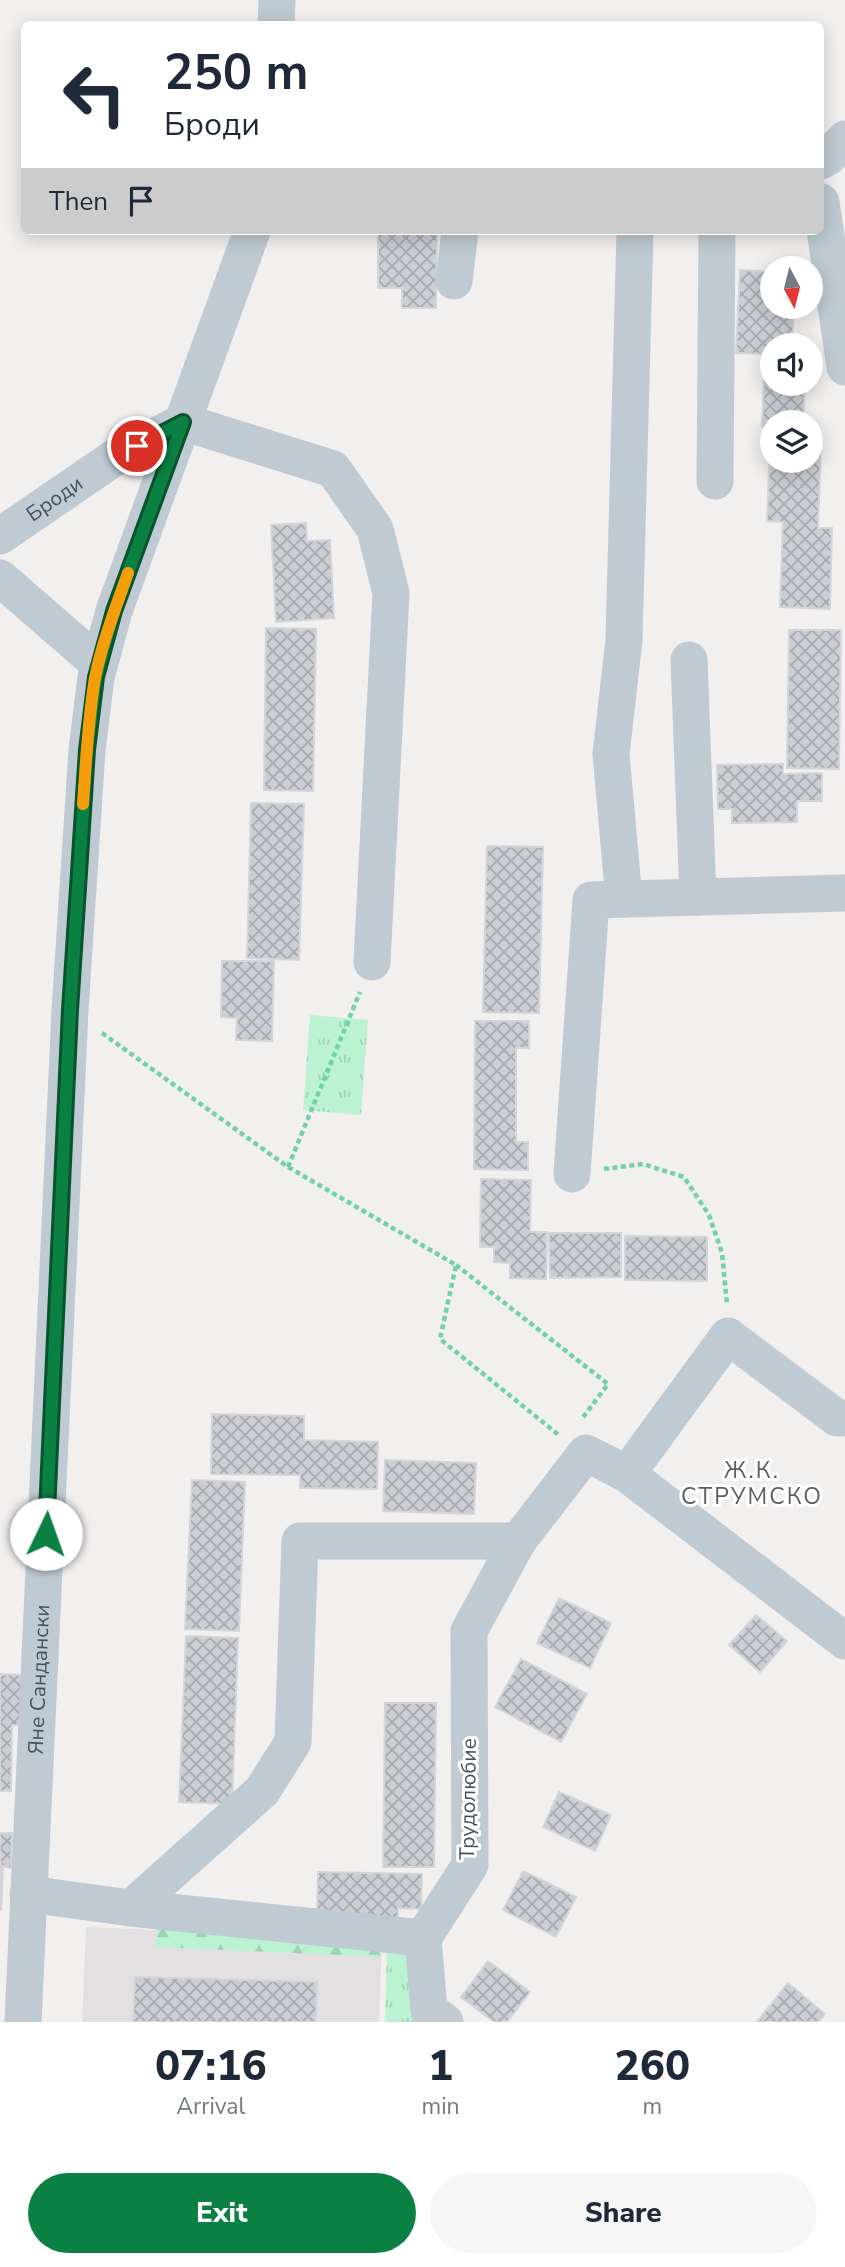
<!DOCTYPE html>
<html lang="en">
<head>
<meta charset="utf-8">
<style>
	:root { --surface:#fff; --page:#f6f6f7; --text:#1f2937; --muted:#747a83; --accent:#0b8043 }
	body { margin:0; font-family:"Nunito Sans",sans-serif; background:var(--page); color:var(--text); height:100vh; display:flex; flex-direction:column; font-size:26px; white-space:nowrap }
	* { box-sizing:border-box; margin:0 }
	p { font-size:23px; color:var(--muted) }
	.icon { flex:none; width:38px; height:38px; fill:none; stroke:currentColor; stroke-width:2; stroke-linecap:round; stroke-linejoin:round }
	.map { position:relative; height:2022px; overflow:hidden }
	.panel { display:flex; flex-direction:column; background:var(--surface); flex:1 }
	.panel>* { flex:none }
	.hud { position:absolute; left:21px; top:21px; width:803px; height:214px; border-radius:10px; box-shadow:0 4px 18px #0003; background:#fff; color:var(--text); overflow:hidden }
	.needle { width:46px; rotate:173deg }
	.fabs { position:absolute; left:760px; top:256px; display:grid; gap:14px }
	.fabs a { display:grid; place-items:center; width:63px; height:63px; border-radius:50%; background:var(--surface); box-shadow:0 4px 18px #0003; font-size:35px }
	.pin { position:absolute; display:grid; place-items:center; width:60px; height:60px; color:#fff; margin:-30px; border:4px solid #fff; border-radius:50%; box-shadow:0 2px 7px #0007 }
	.me { position:absolute; width:77px; margin:-38px; rotate:3deg; stroke-linejoin:round; filter:drop-shadow(0 0 5px #0008) }
	.turn { display:flex; align-items:center; gap:24px; height:147px; padding:0 28px; font-size:32px }
	.turn .icon { width:91px; height:91px; stroke-width:2.5 }
	.turn b { display:block; font-size:49px; line-height:60px }
	.then { display:flex; align-items:center; height:66px; padding:0 28px; background:#0003; gap:14px; font-size:26px }
	.eta { display:flex; justify-content:space-evenly; align-items:center; height:119px; text-align:center }
	.eta b { font-size:42px; font-weight:800; line-height:49px }
	.cta { display:flex; gap:14px; margin-top:auto; padding:14px 28px }
	.cta a { flex:1; height:80px; border-radius:42px; background:var(--accent); color:#fff; font-size:28px; font-weight:800; line-height:80px; text-align:center }
	.cta a+a { background:var(--page); color:var(--text) }
	.map>svg:first-child { display:block }
</style>
</head>
<body>
<div class="map">
<svg width="845" height="2022" viewBox="0 0 845 2022">
	<defs>
		<pattern id="grass-tufts" width="24" height="20" patternUnits="userSpaceOnUse" patternTransform="scale(1.75)"><rect width="24" height="20" fill="#bbf2d1"/><path d="M3 7l-1-3M5 7V3M7 7l1-3M15 17l-1-3M17 17v-4M19 17l1-3" fill="none" stroke="#a2d1b6"/></pattern>
		<pattern id="forest-firs" width="22" height="20" patternUnits="userSpaceOnUse" patternTransform="scale(1.75)"><rect width="22" height="20" fill="#bbf2d1"/><path d="M5 1l3.5 6h-7zM16 11l3.5 6h-7z" fill="#a2d1b6"/></pattern>
		<pattern id="building-cross-hatch" width="8" height="8" patternUnits="userSpaceOnUse" patternTransform="scale(1.75)"><rect width="8" height="8" fill="#cbced4"/><path d="M0 0l8 8M0 8l8-8" fill="none" stroke="#a7aaaf"/></pattern>
	</defs>
	<rect width="100%" height="100%" fill="#f2efef"/>
	<!-- education -->
	<path fill="#e3e0e1" d="M86 1927 382 1939 379 2022H82Z"/>
	<!-- grass -->
	<path fill="url(#grass-tufts)" d="M310 1015 368 1020 361 1115 303 1110Z
		M387 1940 415 1949 429 2022H385Z"/>
	<!-- forest -->
	<path fill="url(#forest-firs)" d="M157 1929 382 1939 381 1957 156 1947Z"/>
	<!-- building -->
	<path fill="url(#building-cross-hatch)" stroke="#d3d5db" stroke-width="2" d="M378 231H437L436 308H402V288H378Z
		M740 270 772 272V306H794L792 345H772V383H805L803 422H772V428L762 427 765 354 736 353Z
		M770 444H772V460H810V446H821L818 528H832L830 609 780 607 783 522 767 521Z
		M306 523 307 541 330 540 334 618 276 622 271 525Z
		M266 628 316 629 313 791 264 790Z
		M789 630H841L839 769 787 768Z
		M783 764V774L822 773V801H797V822L732 823V809H718L717 765Z
		M251 803 304 804 299 960 247 958Z
		M487 846 543 847 539 1013 483 1012Z
		M222 961H274L272 1041 236 1040 237 1018 221 1017Z
		M475 1021H529V1048H516V1142H528V1170L474 1169Z
		M481 1179 531 1180 530 1232H547L546 1279 510 1278V1263L494 1262V1247H480Z
		M549 1233H621V1277L550 1278Z
		M625 1236 707 1237V1281L625 1280Z
		M212 1414 304 1416V1440L378 1442 377 1489 300 1488V1475L211 1474Z
		M385 1460 476 1463 474 1514 383 1511Z
		M192 1480 245 1482 239 1631 185 1629Z
		M559 1598 611 1623 590 1668 537 1643Z
		M756 1615 787 1641 760 1672 729 1645Z
		M186 1636 238 1638 232 1804 179 1802Z
		M521 1659 587 1694 561 1742 495 1707Z
		M0 1674 23 1675V1725H12L11 1791H0Z
		M385 1703H436L434 1867H383Z
		M559 1792 611 1815 595 1851 543 1827Z
		M0 1833H12L11 1868 3 1866 1 1911Z
		M523 1871 576 1897 556 1937 503 1910Z
		M318 1872 422 1874 421 1909 398 1908V1923L317 1911Z
		M488 1961 530 1992 507 2022H494L461 1997Z
		M135 1977 317 1982 316 2022H133Z
		M788 1983 825 2014 818 2022H757Z"/>
	<g fill="none" stroke-linecap="round" stroke-linejoin="round">
		<!-- path -->
		<path stroke="#71d3a3" stroke-width="4.5" stroke-dasharray="5 3.5" stroke-linecap="butt" d="M102 1033 288 1167 456 1265 440 1339 560 1436
			M288 1167 360 992
			M604 1169 643 1164 684 1177 709 1215 722 1253 727 1304
			M456 1265 608 1384 581 1420"/>
		<!-- minor -->
		<g stroke="#bfcad2" stroke-width="37">
			<path d="M276 24 277 0"/>
			<path d="M821 161 828 157 845 139"/>
			<path d="M821 202 845 367"/>
			<path d="M454 281 460 231"/>
			<path d="M715 481 717 231"/>
			<path id="s1" d="M0 536 114 458 183 422 333 469 375 529 391 593 372 962"/>
			<path d="M0 578 99 664"/>
			<path d="M689 660 698 897"/>
			<path d="M624 899 611 754 624 640 635 231"/>
			<path d="M572 1174 591 900 845 893"/>
			<path d="M627 1474 728 1336 837 1418H845"/>
			<path d="M28 1894 131 1908 423 1938 470 1865 469 1631 518 1541 586 1453 627 1474 845 1641"/>
			<path d="M131 1908 262 1791 293 1742 300 1541H518"/>
			<path d="M423 1938 429 2010 445 2022"/>
			<path id="s2" d="M23 2022 70 1010 87 750 96 677 114 611 252 231"/>
		</g>
	</g>
	<g fill="none" stroke-linecap="round" stroke-linejoin="round">
		<defs>
			<path id="route" d="M46 1534 70 1010 87 750 96 677 114 611 183 422 137 446"/>
		</defs>
		<!-- route casing -->
		<use href="#route" stroke="#07532c" stroke-width="18"/>
		<!-- route -->
		<use href="#route" stroke="#0b8043" stroke-width="12"/>
		<!-- slow -->
		<path stroke="#f59e0b" stroke-width="12" d="M83 804C86 762 88 719 95 678 102 643 116 607 128 573"/>
	</g>
	<g text-anchor="middle" dominant-baseline="central" stroke-width="6" stroke-linejoin="round" paint-order="stroke">
		<!-- street labels -->
		<g font-size="21" fill="#46535e" stroke="#fff">
			<text stroke="none"><textPath href="#s1" startOffset="66">Броди</textPath></text>
			<text stroke="none"><textPath href="#s2" startOffset="343">Яне Сандански</textPath></text>
			<text transform="translate(468 1799) rotate(-89)">Трудолюбие</text>
		</g>
		<!-- neighbourhood labels -->
		<g font-size="23" letter-spacing="2" fill="#5b6065" stroke="#fff">
			<text x="752" y="1470">Ж.К.<tspan x="752" dy="26">СТРУМСКО</tspan></text>
		</g>
	</g>
</svg>
<div class="fabs">
<a><svg class="needle" viewBox="-14 -14 28 28"><path d="M0-13l5 13h-10z" fill="#e53935"/><path d="M0 13l5-13h-10z" fill="#747a83"/></svg></a>
<a><svg class="icon" aria-label="sound" viewBox="0 0 24 24"><path d="M4 9h4l5-4v14l-5-4H4zM17 9q2 3 0 6"/></svg></a>
<a><svg class="icon" aria-label="layers" viewBox="0 0 24 24"><path d="M12 4l9 5-9 5-9-5zM3 14l9 5 9-5"/></svg></a>
</div>
<div class="pin" style="left:137px;top:446px;background:#d93025"><svg class="icon" aria-label="arrive" viewBox="0 0 24 24"><path d="M6 21V4h12l-3 4 3 4H6"/></svg></div>
<svg class="me" style="left:46px;top:1534px" viewBox="-20 -20 40 40"><circle r="19" fill="#fff"/><path d="M0-13L10 11 0 6-10 11z" fill="#0b8043"/></svg>
<div class="hud">
<div class="turn"><svg class="icon" aria-label="left" viewBox="0 0 24 24"><path d="M17 20v-9H6M10 6l-5 5 5 5"/></svg><div><b>250 m</b>Броди</div></div>
<div class="then">Then<svg class="icon" aria-label="arrive" viewBox="0 0 24 24"><path d="M6 21V4h12l-3 4 3 4H6"/></svg></div>
</div>
</div>
<section class="panel">
<div class="eta">
<div><b>07:16</b><p>Arrival</p></div>
<div><b>1</b><p>min</p></div>
<div><b>260</b><p>m</p></div>
</div>
<div class="cta"><a>Exit</a><a>Share</a></div>
</section>
</body>
</html>
